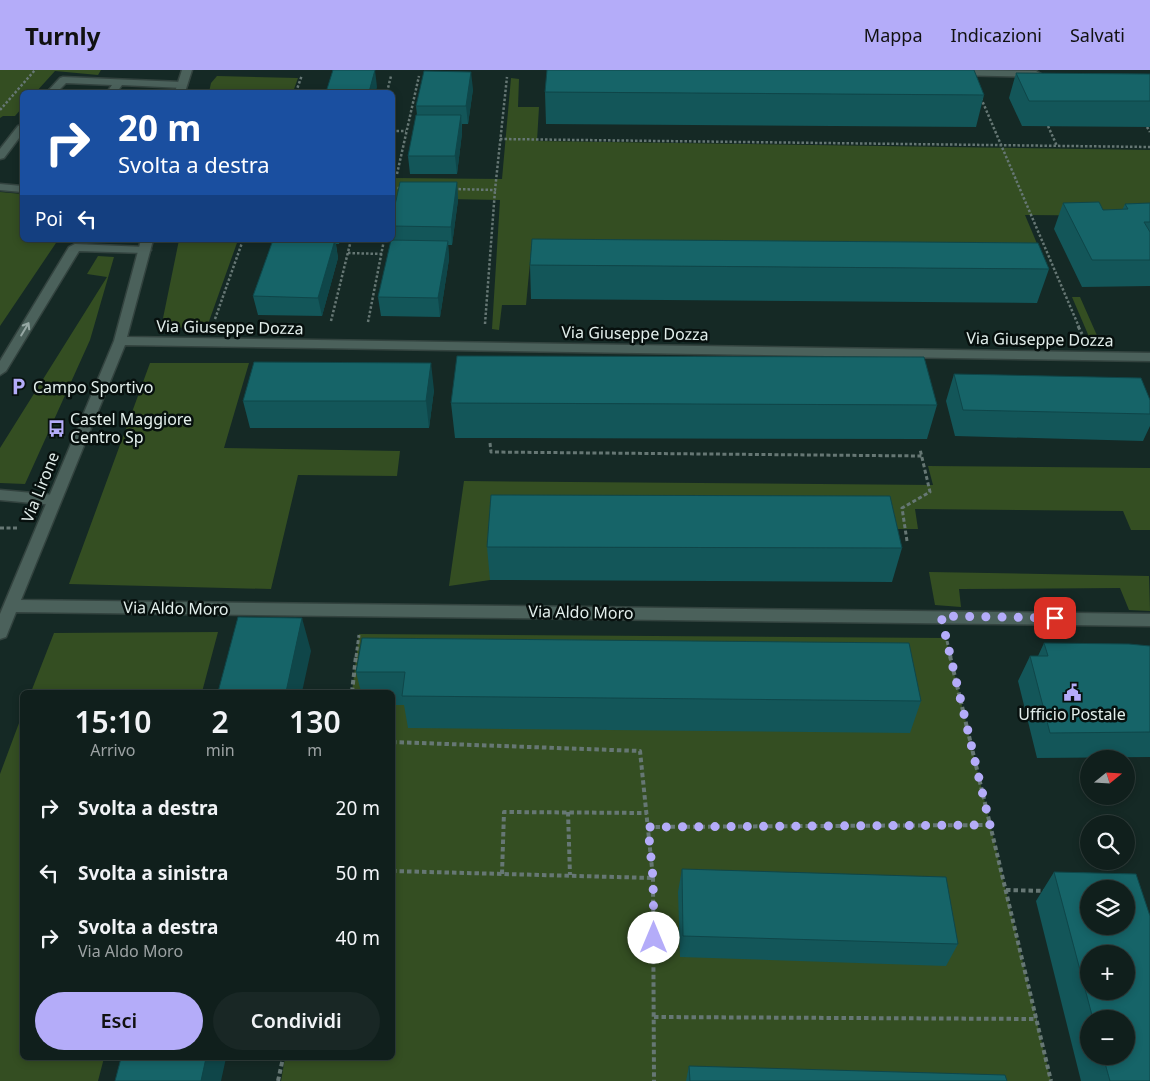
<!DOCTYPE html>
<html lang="it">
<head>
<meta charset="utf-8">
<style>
	:root { --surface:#101f1c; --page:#192725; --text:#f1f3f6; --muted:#9ca2a3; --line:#303d3b; --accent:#b4acf9 }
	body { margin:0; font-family:"Noto Sans",sans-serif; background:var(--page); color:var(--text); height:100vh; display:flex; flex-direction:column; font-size:19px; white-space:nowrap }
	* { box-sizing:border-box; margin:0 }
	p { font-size:16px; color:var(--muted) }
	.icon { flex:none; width:28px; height:28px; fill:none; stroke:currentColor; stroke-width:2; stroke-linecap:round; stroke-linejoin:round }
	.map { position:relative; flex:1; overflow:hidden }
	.sheet { position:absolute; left:20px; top:620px; width:375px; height:370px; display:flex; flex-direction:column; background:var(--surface); border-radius:8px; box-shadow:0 2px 8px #0003,0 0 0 1px var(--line) }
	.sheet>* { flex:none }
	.guide { position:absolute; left:20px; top:20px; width:375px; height:152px; border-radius:8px; box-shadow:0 2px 8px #0003,0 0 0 1px var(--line); background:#1a4fa0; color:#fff; overflow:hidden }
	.needle { width:32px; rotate:72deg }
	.buttons { position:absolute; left:1080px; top:680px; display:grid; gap:10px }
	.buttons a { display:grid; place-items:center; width:55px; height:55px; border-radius:50%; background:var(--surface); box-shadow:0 2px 8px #0003,0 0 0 1px var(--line); font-size:25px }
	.pin { position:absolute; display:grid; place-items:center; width:42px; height:42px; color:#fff; margin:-21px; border-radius:10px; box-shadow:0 2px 8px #0006 }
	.me { position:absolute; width:55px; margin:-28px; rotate:0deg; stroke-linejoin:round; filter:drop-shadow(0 0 4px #0008) }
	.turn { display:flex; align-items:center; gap:18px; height:105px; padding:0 15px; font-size:22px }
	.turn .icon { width:65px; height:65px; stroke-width:2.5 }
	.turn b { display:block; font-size:35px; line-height:42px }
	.then { display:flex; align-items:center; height:48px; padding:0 15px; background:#0003; gap:10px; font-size:19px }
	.eta { display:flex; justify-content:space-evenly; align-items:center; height:85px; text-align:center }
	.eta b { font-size:30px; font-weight:600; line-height:35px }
	.action { display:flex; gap:10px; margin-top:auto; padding:10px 15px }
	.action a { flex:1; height:58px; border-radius:30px; background:var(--accent); color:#111; font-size:20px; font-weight:600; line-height:58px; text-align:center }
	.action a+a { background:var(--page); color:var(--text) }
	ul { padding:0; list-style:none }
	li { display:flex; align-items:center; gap:15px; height:65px; padding:0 15px }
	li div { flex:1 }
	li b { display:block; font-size:19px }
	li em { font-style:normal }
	header { display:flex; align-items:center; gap:30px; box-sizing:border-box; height:70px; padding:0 25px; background:var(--accent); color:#111 }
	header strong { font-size:24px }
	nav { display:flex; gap:28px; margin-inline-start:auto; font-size:18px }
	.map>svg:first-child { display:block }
</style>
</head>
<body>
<header>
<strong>Turnly</strong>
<nav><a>Mappa</a><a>Indicazioni</a><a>Salvati</a></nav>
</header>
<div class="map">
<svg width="1150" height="1011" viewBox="0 0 1150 1011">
	<rect width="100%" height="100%" fill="#152925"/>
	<!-- green -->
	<path fill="#344e22" d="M0 0H101L98 5 55 1 36 22H22V38L15 46H3L0 48Z
		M217 6 298 8 293 22H209L211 13Z
		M511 8 519 9 518 37H539L537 71 1150 80V146L1025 145 1038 176 532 171 526 235H502L499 260 492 259 500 130 393 128V108L502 109Z
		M0 122 22 124V170H58L0 256Z
		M179 170H238L207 257 161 258Z
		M98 186 114 187 90 270 25 414 0 413V378L107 207 87 204Z
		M1072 227H1080L1099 270 1090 269Z
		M150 293H249L224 378 400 381 397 406 298 405 271 519 69 514Z
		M928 396 1150 398V460H1131L1123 441 915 439 918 459H493L490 510 449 516 464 411 933 415Z
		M929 502 1149 506 1150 541 1129 540 1120 518 959 519 961 537 935 535Z
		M218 562 202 622H31L54 563Z
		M359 564 946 568 1051 1011H281L285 988H392V622H352Z
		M22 645V988H104L98 1011H0V704Z"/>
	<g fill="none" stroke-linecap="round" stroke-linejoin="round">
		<defs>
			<path id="lane" d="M63 7 182 12 187 15 182 18 122 15 117 22H107L112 15 66 13 57 22H47L60 8Z
				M22 55V64L4 88 0 89V79L18 56Z
				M0 114 22 116V122L0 120Z
				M75 174 145 177 151 180 145 183 79 181 6 301 0 305V291L69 177Z
				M0 420 54 425 59 426 61 430 59 434 54 435 0 430Z"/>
			<path id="street" d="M182 0H192L185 22H175Z
				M956 0 1036 1 1041 4 1036 7 953 5V1Z
				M141 170H153L127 267 1150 283V291L125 275 21 530 1150 544V556L16 542 6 567 0 569V544L114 271Z"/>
		</defs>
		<!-- lane casing -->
		<use href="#lane" stroke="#33433f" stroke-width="3"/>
		<!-- street casing -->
		<use href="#street" stroke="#33433f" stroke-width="3"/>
		<!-- path-far2 -->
		<path stroke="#667774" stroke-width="2.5" stroke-dasharray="2.5 2" stroke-linecap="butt" d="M296 22 302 5
			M387 22 391 6
			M981 28 1079 257
			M0 40 35 0
			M1048 56 1057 76
			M1147 57 1150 62
			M392 61H406
			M500 69 1150 77
			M397 104 419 6
			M393 118H403
			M454 119 495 120 507 7
			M348 183 382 184
			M215 249 243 170
			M331 251 351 170
			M368 252 384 170
			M485 254 495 120"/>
		<!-- path-far1 -->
		<path stroke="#667774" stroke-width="3" stroke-dasharray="4 2.5" stroke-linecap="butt" d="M1078 256 1082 264
			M490 373 491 382 922 386
			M0 458H17
			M907 471 902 438 930 422 920 379
			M947 571 951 587
			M356 587 359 565"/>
		<!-- path -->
		<path stroke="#667774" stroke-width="4" stroke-dasharray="4.5 3" stroke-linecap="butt" d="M950 586 1051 1011
			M352 622 356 586
			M392 672 640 681 653 808 654 1011
			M568 742 570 805
			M648 757 990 755
			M392 801 653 808
			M502 804 504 742 647 743
			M1006 820 1046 821
			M654 947 1037 949
			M278 1011 283 988"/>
		<!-- lane -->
		<use href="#lane" fill="#4b615b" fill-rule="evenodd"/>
		<!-- street -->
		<use href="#street" fill="#4b615b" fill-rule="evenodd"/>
	</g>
	<!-- wall -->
	<path fill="#135659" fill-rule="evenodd" d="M1016 3 1150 4V57L1022 56 1009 28Z
		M473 19 468 54H462V63L457 104H410L408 86 417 45 416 36Z
		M545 22 984 25 976 57 546 54Z
		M457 112 458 130 452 175H448L449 189 440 247 381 246 378 227 393 170 392 149Z
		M1063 133 1103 140H1122L1125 134 1150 133V216L1082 217 1054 159Z
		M273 170H340L339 174H336L338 188 322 246 258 245 253 226Z
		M530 195 1049 199 1037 233 531 229Z
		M954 304 1150 330V356L1143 371 955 366 946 331Z
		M434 320 429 358H250L243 331Z
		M451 333 937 335 927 369 455 368Z
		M487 477 902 478 892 512 490 510Z
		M362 568 921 631 910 663 408 658 404 635H392V622H361L356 602Z
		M1044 573 1150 576V687L1037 688 1018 611 1030 586H1038Z
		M682 799 958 874 946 896 680 887 678 822Z
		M1054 802 1136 804 1150 846V1011H1081L1036 831ZM1089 819H1126V856H1089ZM1089 884H1126V921H1089ZM1089 949H1126V986H1089Z
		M689 996 690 1011H686Z"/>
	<!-- shaded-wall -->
	<path fill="#0f4649" d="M375 0 377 17 376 22H369Z
		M471 2 473 19 468 54 466 36Z
		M461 45 462 63 457 104 455 86Z
		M457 112 458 130 452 175 451 157Z
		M335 170 338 188 322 246 318 228Z
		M448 171 449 189 440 247 438 228Z
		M431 293 434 320 429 358 426 331Z
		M302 548 311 581 302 622H286Z
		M206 988H226L221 1011H201Z"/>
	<!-- building -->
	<path fill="#166468" stroke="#0f4649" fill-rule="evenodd" d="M333 0H375L369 22H326Z
		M547 0H974L984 25 545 22Z
		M424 1 471 2 466 36H416Z
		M1016 3 1150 4V31H1029Z
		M416 45H461L455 86H408Z
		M400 112H457L451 157 392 156V149Z
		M1099 132 1103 140 1128 139 1125 134 1150 133V152H1144L1150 162V190H1092L1063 133Z
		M532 169 1038 173 1049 199 530 195Z
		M273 170H335L318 228 253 226Z
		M391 170 448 171 438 228 378 227Z
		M457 286 924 287 937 335 451 333Z
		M254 292 431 293 426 331H243Z
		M954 304 1141 308 1150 330V344L963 340Z
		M491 425 890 426 902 478 487 477Z
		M238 547 302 548 286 622H218Z
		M362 568 909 573 921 631 402 626 405 602H356Z
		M1044 573 1129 574 1150 576V662L1050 663 1030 586H1048Z
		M682 799 946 807 958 874 683 866Z
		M1054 802 1136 804 1150 846V1011H1110L1103 986H1126V949H1093ZM1089 819H1126V856H1089ZM1089 884H1126V921H1089Z
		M121 988H206L201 1011H115Z
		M689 996 1005 1005 1007 1011H690Z"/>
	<!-- one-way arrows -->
	<defs><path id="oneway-shaft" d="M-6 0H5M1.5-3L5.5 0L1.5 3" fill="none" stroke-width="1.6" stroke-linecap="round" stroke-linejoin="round" transform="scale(1.25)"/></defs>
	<use stroke="#97a8a4" href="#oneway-shaft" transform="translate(25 259) rotate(-59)"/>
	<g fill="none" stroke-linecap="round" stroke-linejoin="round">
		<!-- route -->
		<path stroke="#b4acf9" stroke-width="9" stroke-dasharray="0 16.2" d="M654 868 653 808 648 757 990 755 941 546 1055 548"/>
	</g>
	<!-- icons -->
	<defs>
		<symbol id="parking-bare" viewBox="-9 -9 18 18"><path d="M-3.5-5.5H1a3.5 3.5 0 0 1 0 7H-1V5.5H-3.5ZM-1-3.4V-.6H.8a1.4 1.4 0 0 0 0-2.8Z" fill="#b4acf9" stroke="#07100e" stroke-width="2.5" paint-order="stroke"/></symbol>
		<symbol id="bus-bare" viewBox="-9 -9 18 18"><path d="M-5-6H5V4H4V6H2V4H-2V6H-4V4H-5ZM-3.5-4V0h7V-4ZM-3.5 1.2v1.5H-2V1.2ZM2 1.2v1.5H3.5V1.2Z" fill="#b4acf9" stroke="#07100e" stroke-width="2.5" paint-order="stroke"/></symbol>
		<symbol id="civic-bare" viewBox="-9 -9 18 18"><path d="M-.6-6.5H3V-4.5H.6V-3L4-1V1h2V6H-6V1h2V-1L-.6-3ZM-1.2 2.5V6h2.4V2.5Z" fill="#b4acf9" stroke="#07100e" stroke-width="2.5" paint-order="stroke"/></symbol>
	</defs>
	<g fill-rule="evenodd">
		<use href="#parking-bare" x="6" y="304" width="25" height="25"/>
		<use href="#bus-bare" x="44" y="346" width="25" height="25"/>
		<use href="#civic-bare" x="1060" y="610" width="25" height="25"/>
	</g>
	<g text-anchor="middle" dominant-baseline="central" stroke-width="5" stroke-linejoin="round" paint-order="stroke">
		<!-- street labels -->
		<g font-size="16" fill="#e3efec" stroke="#07100e">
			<text transform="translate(230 257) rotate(1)">Via Giuseppe Dozza</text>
			<text transform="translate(635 263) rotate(1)">Via Giuseppe Dozza</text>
			<text transform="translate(1040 269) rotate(1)">Via Giuseppe Dozza</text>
			<text transform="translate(40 417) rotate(-68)">Via Lirone</text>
			<text transform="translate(176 538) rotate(1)">Via Aldo Moro</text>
			<text transform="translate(581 542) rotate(1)">Via Aldo Moro</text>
		</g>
		<!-- poi labels -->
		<g font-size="16" fill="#e3efec" stroke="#07100e" text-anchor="start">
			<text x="33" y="317">Campo Sportivo</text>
			<text x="70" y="349">Castel Maggiore<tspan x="70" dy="18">Centro Sp</tspan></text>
			<text x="1072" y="644" text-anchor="middle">Ufficio Postale</text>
		</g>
	</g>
</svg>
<div class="buttons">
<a><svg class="needle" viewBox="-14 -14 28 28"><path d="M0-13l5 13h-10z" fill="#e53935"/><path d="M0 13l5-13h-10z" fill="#9ca2a3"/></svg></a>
<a><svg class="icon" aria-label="search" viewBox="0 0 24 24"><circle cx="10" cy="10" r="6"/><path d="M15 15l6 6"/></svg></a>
<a><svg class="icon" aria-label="layers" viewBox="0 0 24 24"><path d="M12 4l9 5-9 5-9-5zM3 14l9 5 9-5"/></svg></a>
<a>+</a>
<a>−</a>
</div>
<div class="pin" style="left:1055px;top:548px;background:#d93025"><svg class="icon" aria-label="arrive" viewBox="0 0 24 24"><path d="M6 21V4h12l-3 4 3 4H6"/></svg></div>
<svg class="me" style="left:654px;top:868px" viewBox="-20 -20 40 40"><circle r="19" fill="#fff"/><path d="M0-13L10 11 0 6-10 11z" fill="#b4acf9"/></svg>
<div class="guide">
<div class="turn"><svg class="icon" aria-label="right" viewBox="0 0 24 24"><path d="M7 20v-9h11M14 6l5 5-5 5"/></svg><div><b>20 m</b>Svolta a destra</div></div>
<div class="then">Poi<svg class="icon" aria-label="left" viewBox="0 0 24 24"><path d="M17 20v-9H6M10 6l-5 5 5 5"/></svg></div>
</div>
<section class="sheet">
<div class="eta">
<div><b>15:10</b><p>Arrivo</p></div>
<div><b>2</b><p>min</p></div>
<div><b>130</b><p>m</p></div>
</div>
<ul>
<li><svg class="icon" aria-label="right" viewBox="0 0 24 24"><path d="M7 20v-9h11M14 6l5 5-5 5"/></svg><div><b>Svolta a destra</b></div><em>20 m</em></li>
<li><svg class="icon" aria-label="left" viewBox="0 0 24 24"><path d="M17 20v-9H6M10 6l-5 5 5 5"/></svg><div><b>Svolta a sinistra</b></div><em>50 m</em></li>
<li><svg class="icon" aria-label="right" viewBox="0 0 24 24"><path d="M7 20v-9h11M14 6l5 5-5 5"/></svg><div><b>Svolta a destra</b><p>Via Aldo Moro</p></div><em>40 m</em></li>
</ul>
<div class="action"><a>Esci</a><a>Condividi</a></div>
</section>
</div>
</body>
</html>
